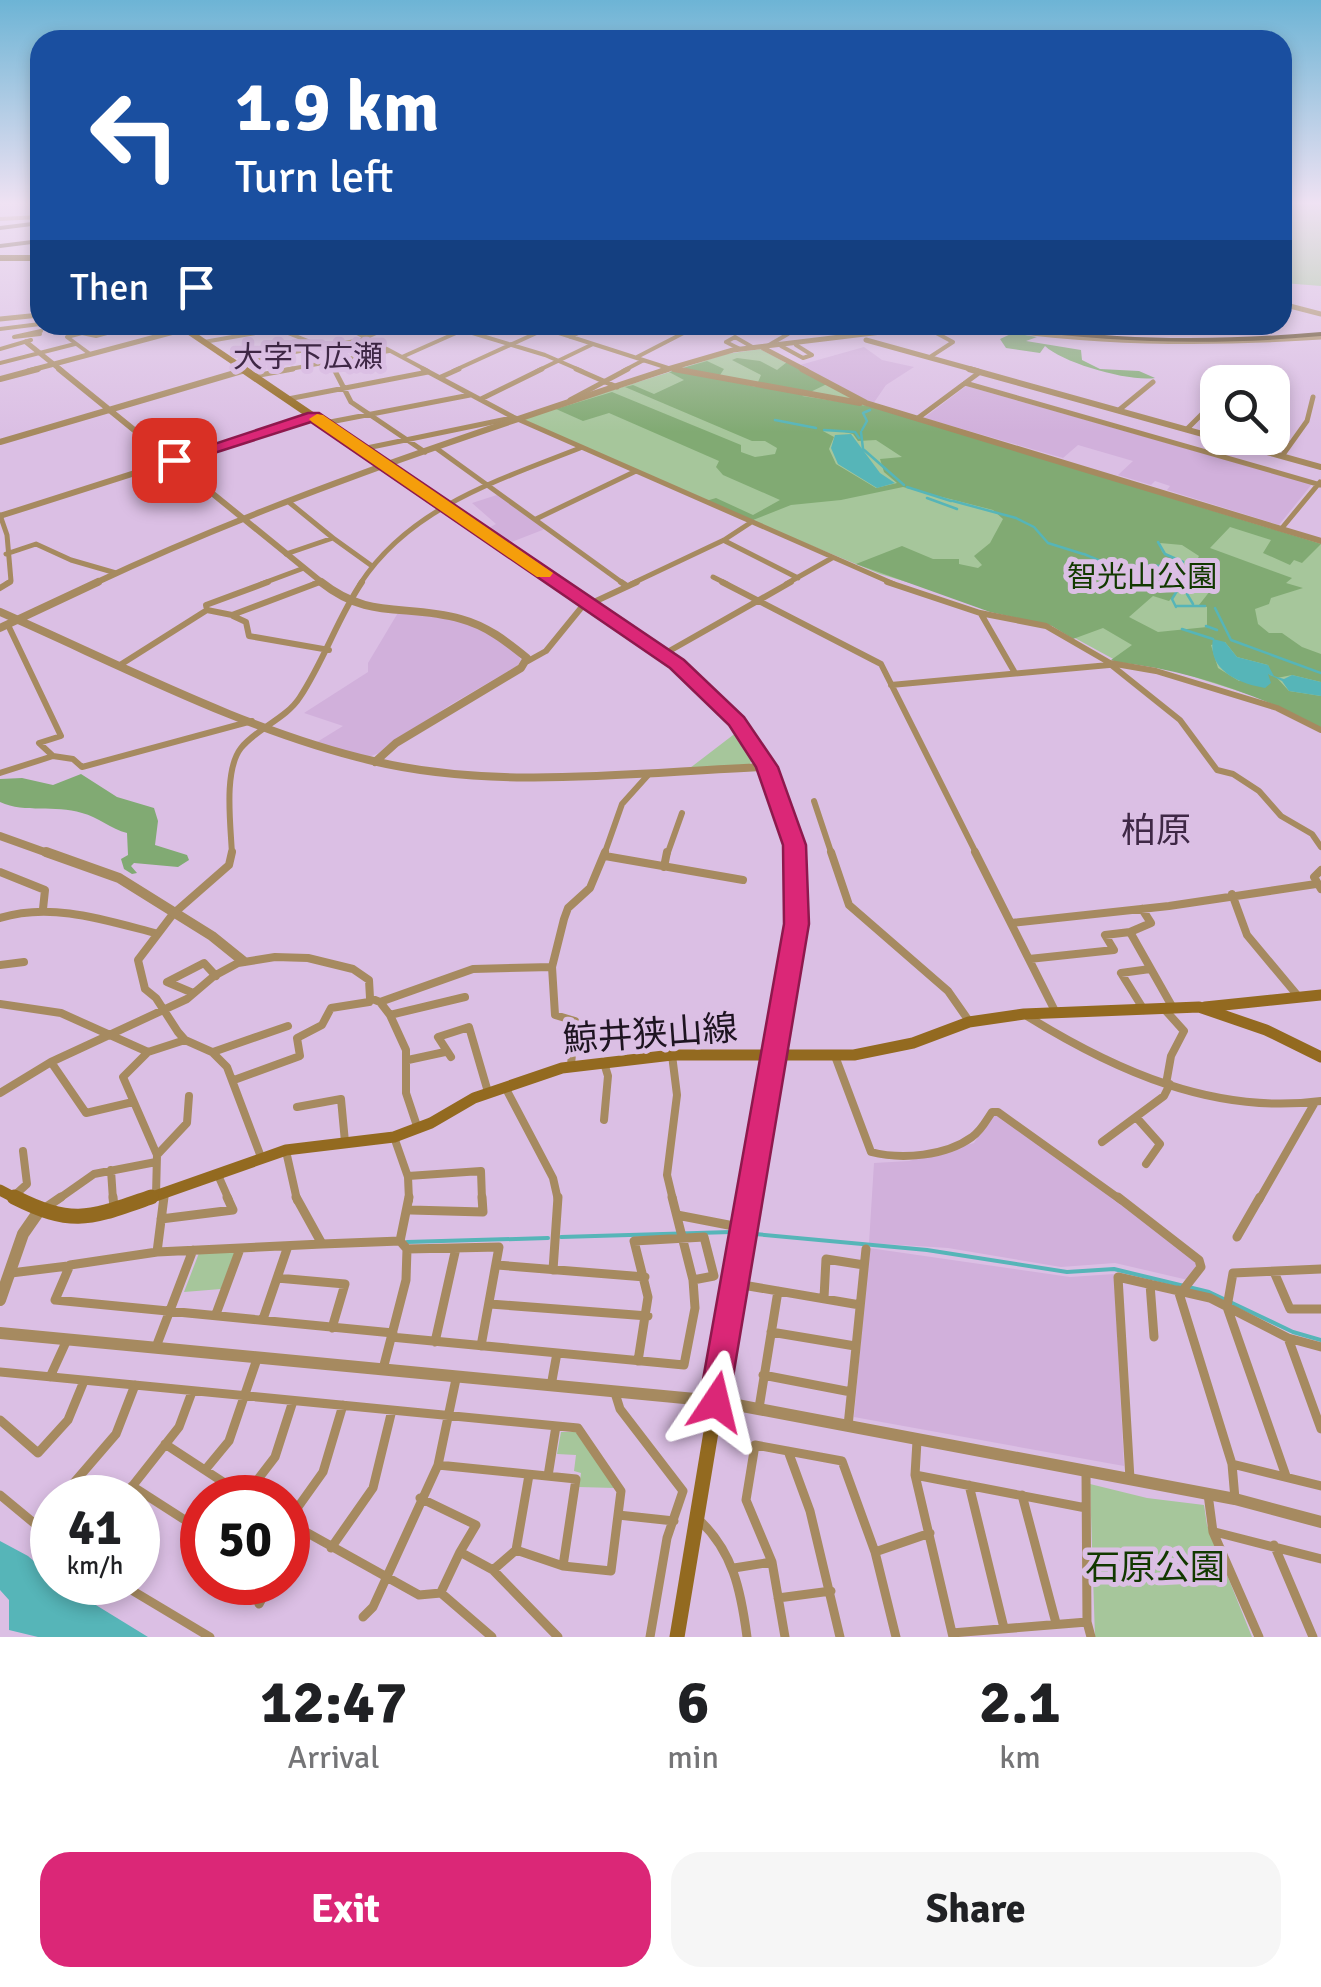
<!DOCTYPE html>
<html lang="en">
<head>
<meta charset="utf-8">
<style>
	:root { --surface:#fff; --page:#f6f6f6; --text:#202124; --muted:#757577; --accent:#db2777 }
	body { margin:0; font-family:Signika,"Noto Sans JP",sans-serif; background:var(--page); color:var(--text); height:100vh; display:flex; flex-direction:column; font-size:38px; white-space:nowrap }
	* { box-sizing:border-box; margin:0 }
	p { font-size:32px; color:var(--muted) }
	.icon { flex:none; width:55px; height:55px; fill:none; stroke:currentColor; stroke-width:2; stroke-linecap:round; stroke-linejoin:round }
	.map { position:relative; height:1637px; overflow:hidden }
	.panel { display:flex; flex-direction:column; background:var(--surface); flex:1 }
	.panel>* { flex:none }
	.guide { position:absolute; left:30px; top:30px; width:1262px; height:305px; border-radius:30px; box-shadow:0 5px 15px #0003; background:#1a4fa0; color:#fff; overflow:hidden }
	.tools { position:absolute; left:1200px; top:365px; display:grid; gap:20px }
	.tools a { display:grid; place-items:center; width:90px; height:90px; border-radius:20px; background:var(--surface); box-shadow:0 5px 15px #0003; font-size:50px }
	.speed { position:absolute; left:30px; top:1475px; display:flex; gap:20px; font-size:50px; font-weight:700; text-align:center }
	.speed>* { display:grid; place-content:center; width:130px; height:130px; border-radius:50%; background:var(--surface); box-shadow:0 5px 15px #0003; line-height:1 }
	.speed small { font-size:25px; font-weight:400 }
	.speed .limit { border:15px solid #d22; background:#fff; color:#111 }
	.pin { position:absolute; display:grid; place-items:center; width:85px; height:85px; color:#fff; margin:-42px; border-radius:20px; box-shadow:0 5px 15px #0006 }
	.me { position:absolute; width:110px; margin:-55px; rotate:10deg; stroke-linejoin:round; filter:drop-shadow(0 0 8px #0008) }
	.turn { display:flex; align-items:center; gap:35px; height:210px; padding:0 40px; font-size:45px }
	.turn .icon { width:130px; height:130px; stroke-width:2.5 }
	.turn b { display:block; font-size:70px; line-height:85px }
	.then { display:flex; align-items:center; height:95px; padding:0 40px; background:#0003; gap:20px; font-size:38px }
	.eta { display:flex; justify-content:space-evenly; align-items:center; height:170px; text-align:center }
	.eta b { font-size:60px; font-weight:700; line-height:70px }
	.action { display:flex; gap:20px; margin-top:auto; padding:20px 40px }
	.action a { flex:1; height:115px; border-radius:30px; background:var(--accent); color:#fff; font-size:40px; font-weight:700; line-height:115px; text-align:center }
	.action a+a { background:var(--page); color:var(--text) }
	.map>svg:first-child { display:block }
</style>
</head>
<body>
<div class="map">
<svg width="1321" height="1637" viewBox="0 0 1321 1637">
	<rect width="100%" height="100%" fill="#dbbfe4"/>
	<!-- built -->
	<path fill="#d1b0db" d="M864 347 882 360 914 367 886 385 873 404 800 365Z
		M966 386 1312 484 1279 525 1167 490 1170 486 1155 481 1151 485 1118 475 1133 461 1078 445 1063 458 924 418Z
		M500 494 545 529 509 543 487 529 496 524 472 503Z
		M399 611 476 624 516 652 521 660 517 666 450 705 379 753 366 758 317 742 343 726 304 713 368 672V663Z
		M999 1113 1198 1261 1200 1266 1188 1280 1115 1263 1061 1267 948 1248 869 1243 874 1163 909 1161 974 1143 993 1114Z
		M869 1248 1070 1277 1114 1274 1124 1466 854 1417Z"/>
	<!-- green -->
	<path fill="#a6c69b" d="M1282 203H1321V286L1283 283Z
		M760 349 856 400 1321 542V727L1273 702 1169 669 1117 661 1051 625 880 574 689 495 522 419 726 354Z
		M737 732 754 757 749 765 690 768Z
		M235 1251 221 1289 184 1292 199 1253Z
		M561 1432H576L615 1488 579 1487 581 1473 574 1471 576 1455 557 1454Z
		M1090 1484 1147 1498 1204 1505 1207 1525 1252 1637H1095Z"/>
	<!-- forest -->
	<path fill="#81aa73" fill-rule="evenodd" d="M1013 333 1037 337 1026 341 1081 350 1082 360 1100 369 1139 371 1155 378C1129 382 1063 363 1045 346L1040 353 1006 348 1000 339Z
		M737 358 760 361 777 370 787 362 827 384 802 396 874 407 1321 544 1302 563 1294 560 1290 565 1263 553 1271 540 1230 527 1210 548 1292 578 1286 583 1303 588 1271 598 1269 604 1255 609 1258 624 1269 633H1282L1302 647 1321 654V682L1292 675 1277 678 1289 691 1321 696V728C1259 694 1187 670 1117 662L1111 660 1132 645 1103 628 1073 639 1052 626 990 612 856 564 902 546 933 559H959V564L978 568 982 565 974 556 990 543 1003 519 993 510 903 487 841 500 791 505 753 520 706 501 716 498 753 515 780 500 723 475 716 467 719 461 609 413 583 421 556 409 612 392 741 445V452L755 457 775 454 777 448 765 441H752L625 387 633 385 654 394 684 380 669 372 707 361 724 369 718 378 756 387 761 375 732 360ZM836 430 853 434 858 441 876 440 902 457 880 459 884 472 897 483 876 488 836 464 829 449 834 437 823 431ZM1160 543 1182 545 1199 556 1195 564 1210 591 1199 605 1207 607V627L1158 632 1129 617 1153 596 1169 601 1191 577 1190 571 1179 567 1181 562 1162 552ZM1225 642 1237 657 1268 665 1272 676 1267 673 1239 681 1218 668 1211 645Z
		M81 774 117 797 154 808 158 821 155 845 187 855 189 860 178 867 134 863 131 866 137 873 132 874 124 869 121 859 128 855 127 833C111 829 98 817 82 813 54 804 26 814 0 802V779L22 778 53 785Z"/>
	<!-- water -->
	<path fill="#56b5b8" d="M851 434 880 473 895 483 877 488 838 464 831 448 835 435Z
		M1213 639 1225 642 1237 657 1268 665 1274 676 1284 679 1292 675 1321 682V696L1289 691 1282 681 1268 674 1271 683 1265 688C1239 684 1207 670 1213 639Z
		M0 1541 28 1556 52 1577V1582L60 1583 148 1637H38L9 1630V1600L0 1590Z"/>
	<g fill="none" stroke-linecap="round" stroke-linejoin="round">
		<!-- stream-far1 -->
		<path stroke="#56b5b8" stroke-width="2.5" d="M775 420 816 428
			M824 430 855 432 859 438
			M862 430 867 421 863 413 870 410
			M861 432 863 449 904 485
			M907 487 951 501
			M927 498 957 509
			M953 501 1016 518 1034 527 1048 543 1083 554
			M1158 542 1165 554 1183 562
			M1084 554C1094 558 1104 563 1115 565 1140 569 1165 558 1185 578L1172 599 1176 607
			M1187 594 1193 604
			M1176 606H1205
			M1215 608 1231 640 1321 673
			M1206 626 1217 630
			M1182 629 1213 639"/>
		<!-- stream -->
		<path stroke="#56b5b8" stroke-width="4" d="M755 1234 927 1250 1067 1272 1114 1269 1209 1292 1293 1332 1321 1340
			M561 1237 731 1232
			M407 1242 548 1238"/>
		<!-- minor-far4 -->
		<path stroke="#a68a60" stroke-width="4" d="M0 219 40 217
			M268 325 323 347 335 371
			M342 325 428 371
			M446 325 545 355 582 371
			M534 325 668 368
			M1040 325 1100 332
			M927 328 953 342 930 357
			M0 329 40 324
			M40 334 14 337 41 331
			M570 337 595 325
			M365 338 394 325
			M204 342 301 325
			M769 345 788 334 782 325
			M781 346 803 358 812 355 796 345
			M0 349 31 340
			M740 349 726 342 735 337 754 348
			M90 354 67 337 82 333 96 336 136 325
			M402 357 474 325
			M637 357 699 325
			M0 363 75 344
			M235 363 366 339
			M279 371 389 351
			M453 371 543 330
			M537 371 591 345
			M623 371 642 361"/>
		<!-- minor-far3 -->
		<path stroke="#a68a60" stroke-width="5" d="M334 369 351 402 425 452
			M423 369 513 417 894 584
			M576 369 617 387
			M254 376 293 369
			M441 377 459 369
			M965 383 1321 485
			M288 399 428 372
			M481 399 542 369
			M570 400 628 369
			M1119 410 1153 382
			M918 418 980 372
			M325 423 470 395
			M1187 429 1218 398
			M436 448 624 584
			M362 449 512 418
			M1282 456 1307 421 1313 397
			M290 503 333 538
			M0 515 7 535 11 581 6 584
			M536 519 634 472
			M1282 528 1320 482
			M725 541 798 578
			M6 554 36 544 71 560 116 573
			M286 554 333 538 372 566
			M713 577 727 584
			M261 584 304 568
			M313 584 321 581
			M360 584C410 507 499 480 580 448
			M631 584 724 540 750 523
			M786 584 832 558"/>
		<!-- minor-far2 -->
		<path stroke="#a68a60" stroke-width="6" d="M621 582 627 586
			M722 582 881 664 977 855
			M887 582 980 613 1046 626 1110 663 1156 671 1277 708 1321 730
			M0 588 10 582
			M207 610 206 605 268 582
			M981 614 1015 673
			M233 616 246 622 249 636 329 650
			M664 654 791 582
			M528 661 546 651 581 608 637 582
			M1110 664 1180 720 1217 770 1233 774 1259 791 1281 816 1312 834 1321 847
			M120 665 207 610 232 615 320 582
			M891 685 1109 665
			M53 756 73 759 82 767 252 721
			M0 773 53 756 39 743 61 736 8 625
			M814 801 832 855
			M232 855C231 827 223 771 241 748 257 728 286 719 300 697 325 659 337 619 362 582
			M604 855 622 804 649 774
			M667 855 682 813"/>
		<!-- minor-far1 -->
		<path stroke="#a68a60" stroke-width="8" d="M232 852 229 865 173 914 138 960 145 989 156 998 178 1032 185 1040 212 1052 227 1067 261 1157
			M831 852 849 905 948 991 969 1021
			M975 852 1055 1011
			M605 856 743 880
			M664 867 667 852
			M1321 870 1314 877 1321 889
			M0 872 45 890 43 909
			M1232 894 1247 935 1298 996
			M0 918C51 902 105 920 155 933
			M1011 923 1169 906 1316 884
			M1130 932 1173 1008
			M1029 959 1114 950 1105 935 1130 932 1151 923 1142 909
			M0 965 24 962
			M193 993 167 982 204 963 216 976
			M380 1002 473 969 552 967
			M0 1004 61 1013 148 1052
			M1144 1010 1121 973 1150 969
			M1166 1011 1184 1031 1171 1056 1166 1084
			M390 1015 465 997
			M1027 1016C1116 1071 1214 1115 1321 1101
			M213 1052 288 1026
			M672 1055 677 1095 667 1175 673 1200
			M835 1056 871 1152C902 1160 946 1156 972 1137 981 1131 986 1121 992 1112H998L1121 1200
			M451 1057 438 1037 469 1027 488 1092
			M408 1060 445 1052
			M51 1062 86 1113 133 1102
			M604 1063 608 1076 604 1120
			M571 1065 575 1021 555 1015 552 967 564 919 568 908 590 888 605 852
			M234 1080 300 1056 297 1038 322 1025 331 1008 369 1002
			M505 1087 553 1178 558 1200
			M0 1093 51 1062 187 999 214 976 238 963 275 957 308 958 353 969 369 980 370 998 380 1002 390 1015 406 1050V1093L418 1129
			M297 1107 341 1099 345 1142
			M1136 1117 1160 1144 1146 1164
			M394 1137 408 1177 409 1200
			M1102 1142 1164 1096 1170 1084
			M286 1151 297 1200
			M157 1155 187 1123 189 1096
			M111 1170 113 1200
			M218 1175 229 1200
			M408 1176 481 1171 482 1200
			M15 1195 27 1184 23 1151
			M156 1195 157 1155 123 1077 148 1052 185 1040
			M57 1200 94 1174 156 1162
			M163 1200 164 1194
			M1259 1200 1314 1104"/>
		<!-- minor -->
		<path stroke="#a68a60" stroke-width="9" d="M113 1197 114 1208
			M296 1197 322 1244 400 1241
			M1118 1197 1199 1260 1201 1267 1183 1290
			M45 1208 61 1197
			M411 1210 483 1212 482 1197
			M677 1215 744 1228
			M161 1219 233 1210 227 1197
			M1237 1237 1260 1197
			M322 1244 157 1252 70 1265 55 1300 393 1333
			M407 1249 499 1247 481 1346
			M157 1252 164 1197
			M497 1265 645 1277
			M553 1270 558 1197
			M1274 1272 1290 1309H1321
			M11 1273 68 1266
			M277 1278 345 1284 332 1328
			M737 1284 860 1305
			M1150 1284 1154 1337
			M1178 1290 1232 1464 1235 1499
			M824 1298 826 1259 864 1265
			M490 1304 648 1316
			M216 1314 240 1249
			M263 1319 288 1246
			M771 1332 855 1346
			M391 1337 684 1365 695 1308 693 1280 672 1197
			M1288 1338 1321 1429
			M435 1342 456 1248
			M156 1347 193 1250
			M638 1361 648 1297 634 1241 704 1237 714 1276 693 1280
			M383 1369 406 1280 407 1249 400 1241 409 1197
			M0 1372 578 1428 621 1491 611 1571 563 1566 516 1550
			M763 1375 851 1392
			M50 1377 66 1342
			M551 1386 557 1353
			M615 1393 620 1409 683 1491 667 1538 650 1637
			M759 1408 778 1291
			M0 1420 38 1453 68 1420 84 1381
			M848 1426 866 1249
			M917 1441 915 1475 953 1637
			M165 1444 246 1497
			M788 1451 810 1511 840 1637
			M1232 1464 1321 1486
			M438 1465 576 1479 563 1566
			M205 1470 229 1441 257 1359
			M1086 1472 1087 1622 1091 1637
			M915 1475 1086 1508
			M548 1476 556 1426
			M1286 1476 1227 1307 1233 1273 1321 1269
			M1130 1479 1118 1277 1210 1298 1288 1338 1321 1347
			M969 1485 1004 1628
			M132 1486 202 1531
			M1208 1494 1213 1532 1259 1637
			M0 1495 52 1538
			M1022 1495 1056 1623
			M245 1496 275 1457 293 1401
			M87 1498 72 1485 116 1434 135 1385
			M123 1498 179 1427 192 1392
			M420 1498 476 1525 460 1552
			M618 1515 674 1521
			M697 1518C733 1550 741 1591 747 1637
			M288 1521 323 1472 343 1405
			M288 1522 419 1595 441 1593 492 1637
			M1215 1532 1321 1559
			M1274 1545 1313 1637
			M331 1548 373 1488 392 1410
			M875 1552 930 1533
			M288 1558 304 1533
			M734 1568 772 1562
			M493 1570 558 1637
			M118 1582 210 1637
			M441 1592 460 1552 493 1570 516 1550 529 1475
			M778 1598 831 1591
			M259 1604 271 1582
			M363 1617 373 1607 438 1465 456 1379
			M952 1633 1087 1622
			M785 1637 772 1562 746 1500 755 1445 842 1461 875 1552 896 1637"/>
		<!-- tertiary-far4 -->
		<path stroke="#a68a60" stroke-width="5" d="M1282 304 1321 314
			M0 319 40 315
			M816 325 851 335
			M973 325C1089 344 1204 345 1321 337
			M866 340 978 371
			M26 342 62 371
			M763 348 807 371
			M674 369 687 371
			M28 371 185 329
			M240 371 245 370
			M661 371 733 350 939 325"/>
		<!-- tertiary-far3 -->
		<path stroke="#a68a60" stroke-width="6" d="M59 369 324 584
			M674 369 860 403
			M802 369 866 403 1321 541
			M969 369 1321 467
			M0 379 38 369
			M0 442 245 370
			M0 516 314 416
			M93 584C277 497 475 433 668 369"/>
		<!-- tertiary-far2 -->
		<path stroke="#a68a60" stroke-width="8" d="M321 582C370 621 406 603 461 619 487 626 506 641 527 658L521 668 396 743 375 762
			M0 612C119 664 247 732 373 761 500 791 638 772 767 767
			M0 628 98 582
			M0 836 53 855"/>
		<!-- tertiary-far1 -->
		<path stroke="#a68a60" stroke-width="10" d="M46 852 119 878 212 936 243 961"/>
		<!-- tertiary -->
		<path stroke="#a68a60" stroke-width="12" d="M0 1300 23 1234 39 1211
			M0 1333 716 1401 1235 1499 1321 1522"/>
		<!-- secondary-far4 -->
		<path stroke="#936a20" stroke-width="6" d="M179 325 247 371"/>
		<!-- secondary-far3 -->
		<path stroke="#936a20" stroke-width="8" d="M243 369 560 584"/>
		<!-- secondary-far2 -->
		<path stroke="#936a20" stroke-width="9" d="M556 582C657 650 779 719 793 855"/>
		<!-- secondary-far1 -->
		<path stroke="#936a20" stroke-width="11" d="M1205 1007 1321 995
			M0 1190 19 1200
			M144 1200 286 1150 394 1137 431 1123 474 1098 562 1068 672 1055H854L913 1043 969 1022 1024 1014 1199 1007 1266 1030 1321 1057
			M750 1200 796 924 793 852"/>
		<!-- secondary -->
		<path stroke="#936a20" stroke-width="15" d="M14 1197C74 1227 90 1218 151 1197
			M677 1637 750 1197"/>
		<!-- trunk -->
		<path stroke="#6e5012" stroke-width="6" d="M0 258H40"/>
		<!-- motorway -->
		<path fill="#5f4925" fill-rule="evenodd" d="M40 221V225L0 230V226Z
			M40 239V243L0 248V244Z
			M992 325C1034 325 1076 334 1117 336 1185 340 1253 338 1321 332V336C1212 346 1105 343 996 327Z"/>
	</g>
	<!-- sky -->
	<linearGradient id="sky" x2="0" y2="1"><stop stop-color="#6db4d5"/><stop offset="0.47" stop-color="#efe2f3"/><stop offset="1" stop-color="#efe2f3" stop-opacity="0"/></linearGradient>
	<rect width="1321" height="432" fill="url(#sky)"/>
	<!-- route -->
	<path fill="#db2777" stroke="#8e194d" stroke-width="2.5" d="M308 413H319L684 660 744 717 778 767 806 845 809 924 727 1413 716 1418 704 1413 699 1402 784 924 783 845 756 767 729 725 670 668 311 422 180 464 166 460Z"/>
	<!-- slow -->
	<path fill="#f59e0b" d="M317 414 323 415 553 573 550 577H537L312 422 309 419Z"/>
	<g text-anchor="middle" dominant-baseline="central" stroke-width="10" stroke-linejoin="round" paint-order="stroke">
		<!-- far-quarter labels -->
		<g font-size="30" fill="#3f2846" stroke="#dbbfe4">
			<text x="308" y="357">大字下広瀬</text>
		</g>
		<!-- park labels -->
		<g font-size="30" fill="#123900" stroke="#dbbfe4">
			<text x="1142" y="577">智光山公園</text>
		</g>
		<!-- quarter labels -->
		<g font-size="35" fill="#3f2846" stroke="#dbbfe4">
			<text x="1156" y="830">柏原</text>
		</g>
		<!-- near-street labels -->
		<g font-size="35" fill="#1e1421" stroke="#dbbfe4">
			<text transform="translate(650 1034) rotate(-4)">鯨井狭山線</text>
		</g>
		<!-- near-park labels -->
		<g font-size="35" fill="#123900" stroke="#dbbfe4">
			<text x="1155" y="1567">石原公園</text>
		</g>
	</g>
</svg>
<div class="tools">
<a><svg class="icon" aria-label="search" viewBox="0 0 24 24"><circle cx="10" cy="10" r="6"/><path d="M15 15l6 6"/></svg></a>
</div>
<div class="speed"><div>41<small>km/h</small></div><div class="limit">50</div></div>
<div class="pin" style="left:174px;top:460px;background:#d93025"><svg class="icon" aria-label="arrive" viewBox="0 0 24 24"><path d="M6 21V4h12l-3 4 3 4H6"/></svg></div>
<svg class="me" style="left:716px;top:1402px" viewBox="-20 -20 40 40"><path d="M0-17L14 15 0 8-14 15z" fill="#db2777" stroke="#fff" stroke-width="4"/></svg>
<div class="guide">
<div class="turn"><svg class="icon" aria-label="left" viewBox="0 0 24 24"><path d="M17 20v-9H6M10 6l-5 5 5 5"/></svg><div><b>1.9 km</b>Turn left</div></div>
<div class="then">Then<svg class="icon" aria-label="arrive" viewBox="0 0 24 24"><path d="M6 21V4h12l-3 4 3 4H6"/></svg></div>
</div>
</div>
<section class="panel">
<div class="eta">
<div><b>12:47</b><p>Arrival</p></div>
<div><b>6</b><p>min</p></div>
<div><b>2.1</b><p>km</p></div>
</div>
<div class="action"><a>Exit</a><a>Share</a></div>
</section>
</body>
</html>
